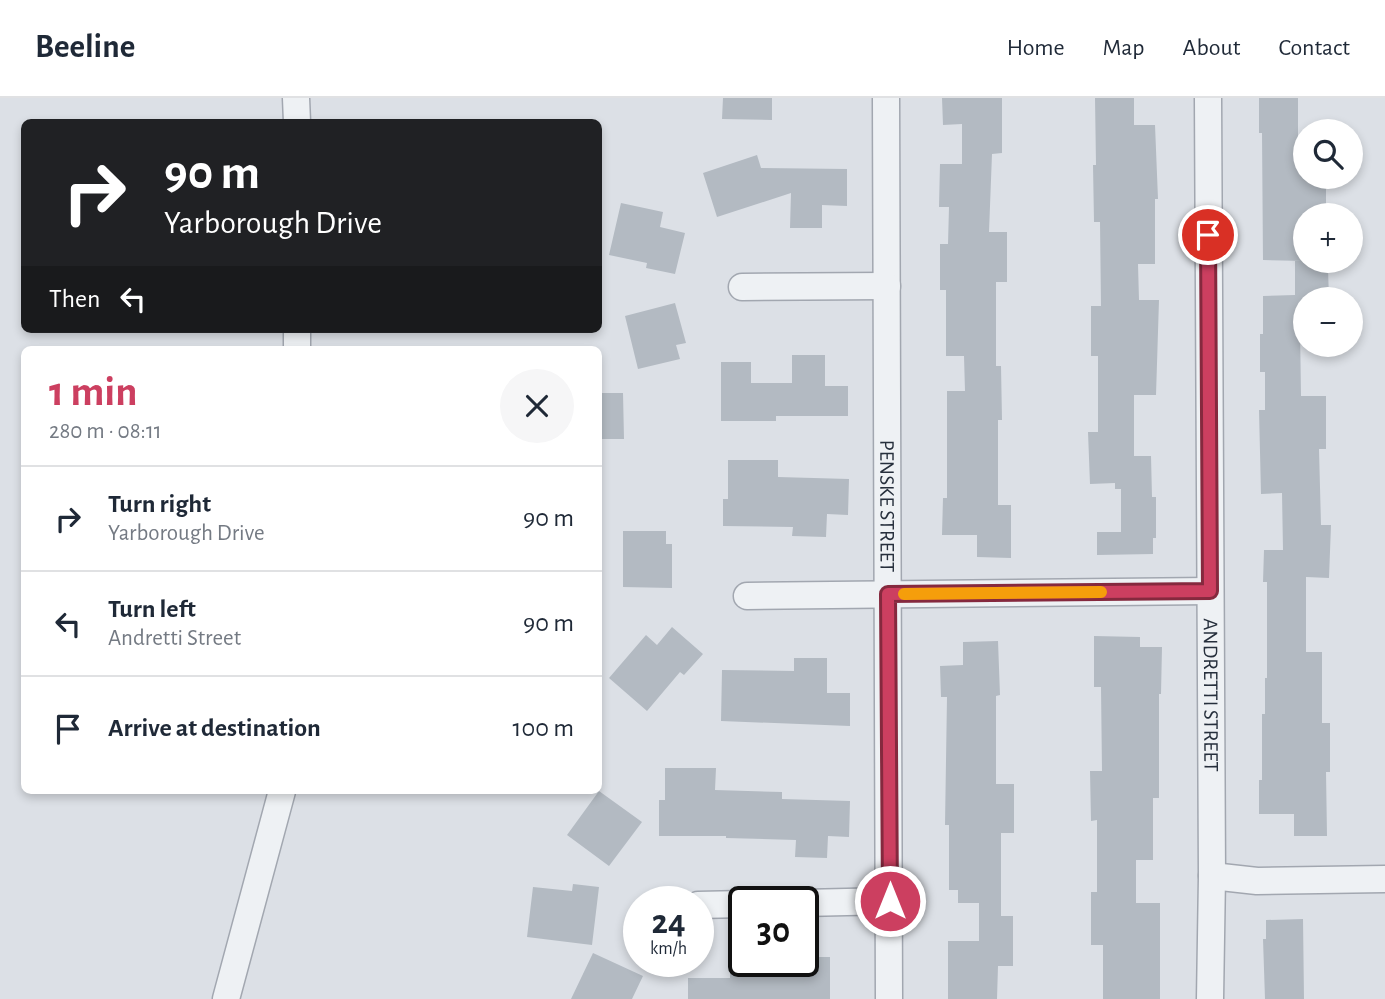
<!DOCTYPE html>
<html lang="en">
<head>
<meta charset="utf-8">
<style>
	:root { --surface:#fff; --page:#f6f6f7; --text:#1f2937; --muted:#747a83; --line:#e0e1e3; --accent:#cc3f60 }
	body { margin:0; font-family:"Alegreya Sans",sans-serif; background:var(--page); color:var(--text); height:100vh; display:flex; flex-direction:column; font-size:26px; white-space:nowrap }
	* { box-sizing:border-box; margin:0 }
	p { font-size:23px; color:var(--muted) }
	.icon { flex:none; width:38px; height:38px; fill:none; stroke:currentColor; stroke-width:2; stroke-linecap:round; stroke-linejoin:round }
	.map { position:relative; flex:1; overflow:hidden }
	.side { position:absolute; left:21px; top:248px; width:581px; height:448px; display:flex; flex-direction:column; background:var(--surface); border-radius:10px; box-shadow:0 4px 10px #0003 }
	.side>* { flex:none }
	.hud { position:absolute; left:21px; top:21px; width:581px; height:214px; border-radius:10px; box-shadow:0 4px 10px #0003; background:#202124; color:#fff; overflow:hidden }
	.controls { position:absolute; left:1293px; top:21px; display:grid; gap:14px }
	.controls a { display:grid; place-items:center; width:70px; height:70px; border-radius:50%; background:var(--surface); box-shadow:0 4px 10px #0003; font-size:35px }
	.speed { position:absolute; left:623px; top:788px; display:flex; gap:14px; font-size:35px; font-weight:700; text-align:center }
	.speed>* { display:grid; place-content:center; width:91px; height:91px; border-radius:50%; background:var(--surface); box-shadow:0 4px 10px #0003; line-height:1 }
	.speed small { font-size:18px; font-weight:400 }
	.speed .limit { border:4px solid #111; border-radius:10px; background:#fff; color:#111 }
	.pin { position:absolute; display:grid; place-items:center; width:60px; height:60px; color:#fff; margin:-30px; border:4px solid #fff; border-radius:50%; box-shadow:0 2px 7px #0007 }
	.me { position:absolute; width:77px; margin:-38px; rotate:0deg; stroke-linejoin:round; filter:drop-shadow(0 0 5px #0008) }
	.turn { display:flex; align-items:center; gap:24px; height:147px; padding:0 28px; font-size:32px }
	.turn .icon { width:91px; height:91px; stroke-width:2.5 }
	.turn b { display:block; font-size:49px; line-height:60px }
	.then { display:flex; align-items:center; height:66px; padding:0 28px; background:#0003; gap:14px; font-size:26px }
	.round { display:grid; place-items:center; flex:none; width:74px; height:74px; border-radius:37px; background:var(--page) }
	.headline { display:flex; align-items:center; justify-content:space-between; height:119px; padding:0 28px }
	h1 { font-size:42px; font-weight:600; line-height:52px; color:var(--accent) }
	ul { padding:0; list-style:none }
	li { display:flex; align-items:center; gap:21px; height:105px; padding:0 28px; border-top:2px solid var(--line) }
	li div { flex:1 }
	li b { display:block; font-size:26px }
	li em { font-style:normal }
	header { display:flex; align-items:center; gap:42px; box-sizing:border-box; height:98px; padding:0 35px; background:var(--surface); border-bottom:2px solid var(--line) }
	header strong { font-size:33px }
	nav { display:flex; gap:38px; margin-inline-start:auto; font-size:24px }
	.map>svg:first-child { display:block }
</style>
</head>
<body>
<header>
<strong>Beeline</strong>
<nav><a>Home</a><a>Map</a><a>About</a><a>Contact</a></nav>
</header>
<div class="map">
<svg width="1385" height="901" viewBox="0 0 1385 901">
	<rect width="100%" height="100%" fill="#dce0e6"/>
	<!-- building -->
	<path fill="#b3bac2" d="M723 0H772V22L722 21Z
		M942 0H1002V55L992 56 989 134H1007V184H996V268H1001L1002 322H998V407H1011V460L977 459V437H942L943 400H947V293H965L964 258H946V192H940V146H948L949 109H939L940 66H962V26L943 27Z
		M1095 0H1134V27H1155L1158 101H1155V166H1138L1139 202H1159L1156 297H1134V358H1151L1152 399H1156V440H1153V456L1097 457V434H1121V391H1115V385L1090 386 1088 334H1098V258H1091V208H1101L1100 124H1094L1093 67H1096Z
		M1259 0H1298V43H1306V79H1326V117H1306V163L1263 162 1262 35H1259Z
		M757 57 761 70 847 71V108L822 107V130H790L791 95 717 119 703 75Z
		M621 105 663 114 660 129 685 135 675 176 646 170 647 165 609 157Z
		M1295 163H1325V171H1328L1329 201H1306V224H1303V229H1300L1301 298H1326V351H1319L1321 427H1331L1329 480 1306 479V554H1322V625H1330V674H1326L1327 738H1294V716H1259V682H1262V616H1265V580H1267V484H1263L1264 452H1283L1282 395 1261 396 1259 312H1265V274H1260V236H1263V198L1295 197Z
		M675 205 686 245 676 247 680 261 638 271 625 218Z
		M792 257H825V288H848V318H776V323H721V264H751V285H792Z
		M598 295H623L624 341H598Z
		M728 362H778V379L849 381 848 417 827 416 826 439 792 438 793 429 723 428V401H728Z
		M623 433H666V446H672V490L623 489Z
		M672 529 703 556 684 577 680 574 647 613 609 580 646 537 657 547Z
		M1094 538 1140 539V549H1162L1161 596H1159V700H1153V762H1136V805H1160V901H1103V847H1091V794H1097V722L1091 723 1090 673H1102L1101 589H1094Z
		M998 543 1000 597 996 598V686H1014V735H1001V818H1013V868H998L997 901H948V843H979V805H958V792H949V727H945L947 599H941L940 568 963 567V544Z
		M794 560H827V595H850V628L721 623 722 572 794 573Z
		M665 670H716L715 692 782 694V701L850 703 849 739 828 738 827 760 795 759 796 742 726 740V738H659V702H665Z
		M599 693 642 724 609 768 567 737Z
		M573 786 599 789 592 847 527 839 533 789 572 793Z
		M1303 821 1304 901H1265L1263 841H1266V822Z
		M593 855 643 878 632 901H571Z
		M803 859H830V901H688V880H730V868H744V863H803Z"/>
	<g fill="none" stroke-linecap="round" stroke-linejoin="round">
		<defs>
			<g id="minor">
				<path d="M296 0 297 24"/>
				<path id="s1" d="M886 0 889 901"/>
				<path id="s2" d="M1208 0 1212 778 1210 901"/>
				<path d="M742 189 887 188"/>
				<path d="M297 231V252"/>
				<path d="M747 498 1210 493"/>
				<path d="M1212 778 1257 783 1385 781"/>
				<path d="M803 805 890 803"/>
				<path d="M698 807 744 806"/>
				<path d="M226 901 282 693"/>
			</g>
		</defs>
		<!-- minor casing -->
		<use href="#minor" stroke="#a2a7b0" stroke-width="29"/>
		<!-- minor -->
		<use href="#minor" stroke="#eef1f4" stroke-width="26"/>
	</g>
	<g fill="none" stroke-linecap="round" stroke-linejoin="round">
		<defs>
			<path id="route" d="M890 803 888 496 1210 493 1208 137"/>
		</defs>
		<!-- route casing -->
		<use href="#route" stroke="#85293e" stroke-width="18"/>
		<!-- route -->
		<use href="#route" stroke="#cc3f60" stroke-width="12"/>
		<!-- slow -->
		<path stroke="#f59e0b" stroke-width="12" d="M904 496 1101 494"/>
	</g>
	<g text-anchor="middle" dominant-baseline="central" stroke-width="6" stroke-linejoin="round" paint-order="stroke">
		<!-- street labels -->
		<g font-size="21" fill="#262f3c" stroke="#ebeff4">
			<text stroke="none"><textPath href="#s1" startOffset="408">PENSKE STREET</textPath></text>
			<text stroke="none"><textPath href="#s2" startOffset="597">ANDRETTI STREET</textPath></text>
		</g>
	</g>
</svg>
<div class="controls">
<a><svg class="icon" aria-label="search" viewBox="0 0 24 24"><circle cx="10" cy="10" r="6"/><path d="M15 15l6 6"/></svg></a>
<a>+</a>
<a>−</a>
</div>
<div class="speed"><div>24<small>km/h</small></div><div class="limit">30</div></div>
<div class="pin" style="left:1208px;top:137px;background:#d93025"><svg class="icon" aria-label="arrive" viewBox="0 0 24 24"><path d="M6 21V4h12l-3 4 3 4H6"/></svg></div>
<svg class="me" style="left:890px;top:803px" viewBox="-20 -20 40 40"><circle r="17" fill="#cc3f60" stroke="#fff" stroke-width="3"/><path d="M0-11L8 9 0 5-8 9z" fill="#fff"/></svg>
<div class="hud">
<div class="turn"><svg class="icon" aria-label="right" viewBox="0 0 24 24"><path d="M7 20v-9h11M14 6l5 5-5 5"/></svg><div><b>90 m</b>Yarborough Drive</div></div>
<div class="then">Then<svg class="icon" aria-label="left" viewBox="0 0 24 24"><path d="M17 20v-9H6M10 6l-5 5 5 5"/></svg></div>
</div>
<section class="side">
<div class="headline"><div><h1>1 min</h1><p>280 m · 08:11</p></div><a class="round"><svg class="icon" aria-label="close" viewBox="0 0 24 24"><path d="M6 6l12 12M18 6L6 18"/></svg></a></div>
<ul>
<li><svg class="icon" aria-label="right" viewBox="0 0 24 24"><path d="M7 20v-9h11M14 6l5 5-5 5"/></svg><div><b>Turn right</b><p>Yarborough Drive</p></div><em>90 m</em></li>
<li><svg class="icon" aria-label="left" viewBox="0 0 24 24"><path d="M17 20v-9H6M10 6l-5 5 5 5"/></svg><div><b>Turn left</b><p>Andretti Street</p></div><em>90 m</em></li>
<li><svg class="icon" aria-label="arrive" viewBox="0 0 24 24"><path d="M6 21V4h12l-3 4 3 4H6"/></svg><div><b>Arrive at destination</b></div><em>100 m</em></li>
</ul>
</section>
</div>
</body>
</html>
